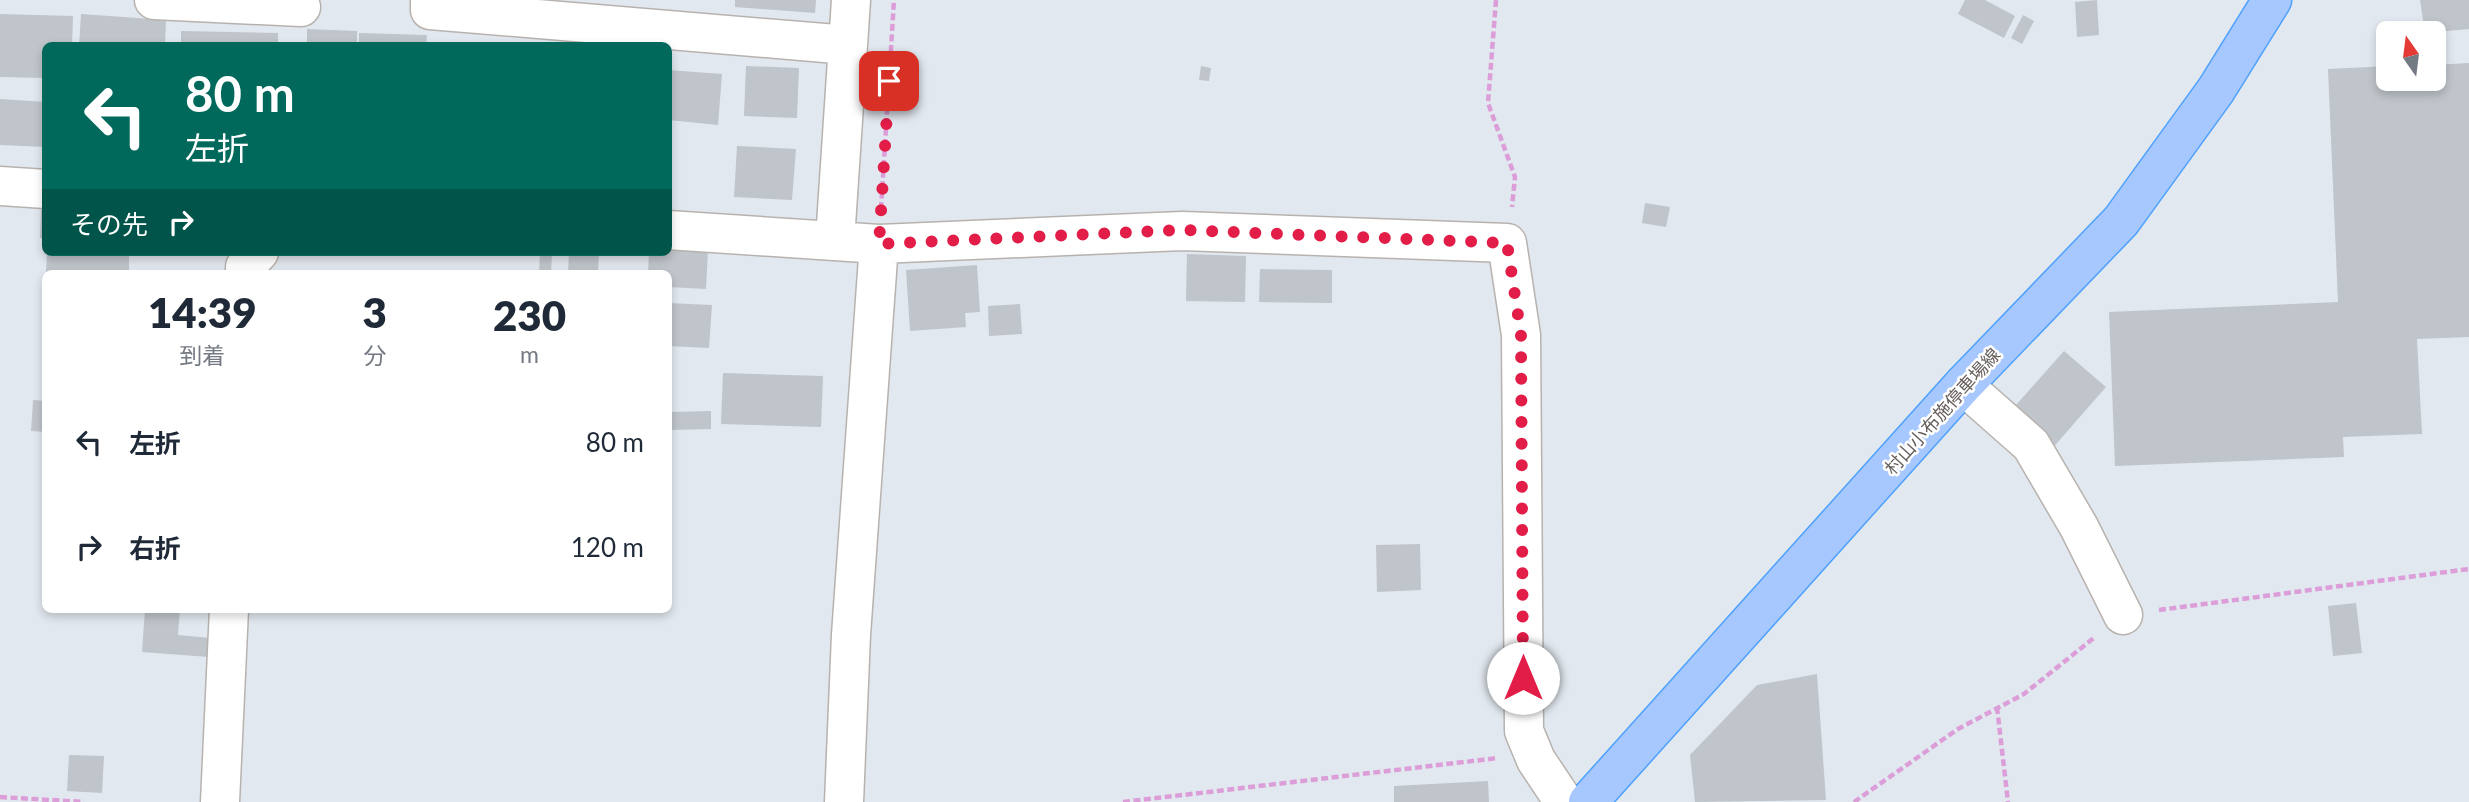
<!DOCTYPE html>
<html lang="ja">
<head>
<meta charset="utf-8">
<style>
	:root { --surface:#fff; --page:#f6f6f7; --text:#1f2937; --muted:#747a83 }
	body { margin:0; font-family:Lato,"Noto Sans JP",sans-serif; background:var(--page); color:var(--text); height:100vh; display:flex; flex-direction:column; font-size:26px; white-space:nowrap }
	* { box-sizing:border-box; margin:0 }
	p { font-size:23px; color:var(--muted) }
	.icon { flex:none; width:38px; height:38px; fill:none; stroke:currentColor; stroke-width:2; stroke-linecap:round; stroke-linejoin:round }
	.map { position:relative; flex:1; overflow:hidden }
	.details { position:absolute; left:42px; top:270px; width:630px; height:343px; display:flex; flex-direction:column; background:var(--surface); border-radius:10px; box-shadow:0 4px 10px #0003 }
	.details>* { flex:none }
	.hud { position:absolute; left:42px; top:42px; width:630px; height:214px; border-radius:10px; box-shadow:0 4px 10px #0003; background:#00695c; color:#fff; overflow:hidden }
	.needle { width:46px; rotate:346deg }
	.buttons { position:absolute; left:2376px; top:21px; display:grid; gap:14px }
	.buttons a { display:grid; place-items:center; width:70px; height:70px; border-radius:10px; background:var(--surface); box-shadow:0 4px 10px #0003; font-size:35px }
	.pin { position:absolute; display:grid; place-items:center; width:60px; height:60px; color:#fff; margin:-30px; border-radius:14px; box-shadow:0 4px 10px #0006 }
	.me { position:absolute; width:77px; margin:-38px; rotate:0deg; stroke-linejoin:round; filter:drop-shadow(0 0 5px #0008) }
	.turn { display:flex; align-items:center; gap:24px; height:147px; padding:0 28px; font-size:32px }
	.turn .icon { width:91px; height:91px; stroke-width:2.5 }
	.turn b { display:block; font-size:49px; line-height:60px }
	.then { display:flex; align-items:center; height:66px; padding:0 28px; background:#0003; gap:14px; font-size:26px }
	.eta { display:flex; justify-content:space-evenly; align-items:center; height:119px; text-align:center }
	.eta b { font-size:42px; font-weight:800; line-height:49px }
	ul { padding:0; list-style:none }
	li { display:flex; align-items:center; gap:21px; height:105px; padding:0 28px }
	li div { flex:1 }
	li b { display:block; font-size:26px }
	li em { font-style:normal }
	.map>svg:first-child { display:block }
</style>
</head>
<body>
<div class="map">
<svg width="2469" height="802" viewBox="0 0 2469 802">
	<rect width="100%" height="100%" fill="#e2e8ef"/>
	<!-- building -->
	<path fill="#bfc5ca" d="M735 0H816L815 13 735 7Z
		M1965 0H1985L2015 16 2004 38 1958 14Z
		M2097 0 2099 35 2077 37 2075 2Z
		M2420 0H2469V29L2425 33Z
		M0 14 73 16 72 46H46V78L0 77Z
		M81 14 166 20 165 46H79Z
		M2023 15 2034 21 2022 44 2011 38Z
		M307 29 357 31V46H307Z
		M181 31 278 33V46H181Z
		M359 33 427 35 426 46H359Z
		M2469 63V337L2417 339 2422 434 2343 437 2344 457 2115 466 2109 312 2338 302 2328 69 2389 66V79H2434V65Z
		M746 66 799 68 797 118 744 116Z
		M1201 66 1211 68 1209 81 1199 80Z
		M668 70 722 74 718 125 668 120Z
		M0 99 46 102V147L0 145Z
		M737 146 796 149 792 200 734 197Z
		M1645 203 1670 207 1666 227 1642 223Z
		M41 210H46V238H40Z
		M668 249 708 251 706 289 668 287V273H648L649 252H668Z
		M47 252H129V273H46Z
		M569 252H599L598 273H568Z
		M540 253H552L551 273H539Z
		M1187 254 1246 256 1245 302 1186 301Z
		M977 265 980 312 965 313 966 327 910 331 906 270Z
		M1260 269 1332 270V303L1259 302Z
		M668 303 712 305 709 348 668 346Z
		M1020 304 1022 334 989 336 988 306Z
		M2064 351 2106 387 2050 451 2008 414Z
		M723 373 823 376 821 427 721 424Z
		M33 400 46 401V432L31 431Z
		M711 411V429L670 430V412Z
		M1420 544 1421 590 1377 592 1376 545Z
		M2356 603 2362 653 2333 656 2328 606Z
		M145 609H180L178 635 211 638 209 657 142 652Z
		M1817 674 1826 800 1695 802 1690 755 1757 685Z
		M69 755 104 756 102 793 67 791Z
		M1488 781 1489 802H1394V786Z"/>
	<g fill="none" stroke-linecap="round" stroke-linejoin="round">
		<defs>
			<path id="minor" d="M154 0 301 7
				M430 0V10L848 45
				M0 186 46 189
				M668 230 879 244 1182 231 1507 243 1521 335 1524 731 1536 760 1564 802
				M835 240 851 0
				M245 273V267L259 252
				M1963 385 2031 445 2079 527 2123 615
				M220 802 229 609
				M844 802 851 635 879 244"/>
			<path id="major" d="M1588 802 1963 385 2121 221 2216 90 2272 0"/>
		</defs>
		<!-- minor casing -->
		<use href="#minor" stroke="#b7b2ae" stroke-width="41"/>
		<!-- major casing -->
		<use href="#major" stroke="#4da1fd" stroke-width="41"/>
		<!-- path -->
		<path stroke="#dc9ed8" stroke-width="4.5" stroke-dasharray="7 3.5" stroke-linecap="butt" d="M1496 0 1488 103 1515 177 1512 207
			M881 209 894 0
			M2159 610 2469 569
			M1997 707 2008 802
			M0 797 84 802
			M1123 802 1498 758
			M1854 802 1958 729 2024 694 2095 637"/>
		<!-- minor -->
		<use href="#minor" stroke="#fff" stroke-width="38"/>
		<!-- major -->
		<use href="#major" stroke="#a7c7ff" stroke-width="38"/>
	</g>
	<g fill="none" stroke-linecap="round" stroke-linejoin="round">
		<!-- route -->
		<path stroke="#e11d48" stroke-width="12" stroke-dasharray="0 21.6" d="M889 81 879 244 1182 230 1507 243 1521 335 1523 678"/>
	</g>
	<g text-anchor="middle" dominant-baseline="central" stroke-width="5" stroke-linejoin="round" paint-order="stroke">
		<!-- street labels -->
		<g font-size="18" fill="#655e5b" stroke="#fff">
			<text transform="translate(1942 411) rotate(-48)">村山小布施停車場線</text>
		</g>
	</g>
</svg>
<div class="buttons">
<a><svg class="needle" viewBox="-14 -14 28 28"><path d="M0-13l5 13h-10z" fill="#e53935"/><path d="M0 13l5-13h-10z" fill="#747a83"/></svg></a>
</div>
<div class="pin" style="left:889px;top:81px;background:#d93025"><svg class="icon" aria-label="arrive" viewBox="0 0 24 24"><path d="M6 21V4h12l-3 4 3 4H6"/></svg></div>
<svg class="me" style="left:1523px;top:678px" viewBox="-20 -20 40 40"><circle r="19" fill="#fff"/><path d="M0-13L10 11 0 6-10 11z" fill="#e11d48"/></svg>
<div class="hud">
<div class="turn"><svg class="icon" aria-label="left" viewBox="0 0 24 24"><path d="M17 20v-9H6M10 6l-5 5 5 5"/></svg><div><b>80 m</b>左折</div></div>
<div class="then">その先<svg class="icon" aria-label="right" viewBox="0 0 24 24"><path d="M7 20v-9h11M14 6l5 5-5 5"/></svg></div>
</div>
<section class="details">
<div class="eta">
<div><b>14:39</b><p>到着</p></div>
<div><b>3</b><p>分</p></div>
<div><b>230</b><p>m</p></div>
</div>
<ul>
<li><svg class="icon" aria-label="left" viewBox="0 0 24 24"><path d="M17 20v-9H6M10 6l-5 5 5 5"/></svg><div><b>左折</b></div><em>80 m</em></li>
<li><svg class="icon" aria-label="right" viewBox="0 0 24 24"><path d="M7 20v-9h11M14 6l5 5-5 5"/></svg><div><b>右折</b></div><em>120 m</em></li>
</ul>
</section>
</div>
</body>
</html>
